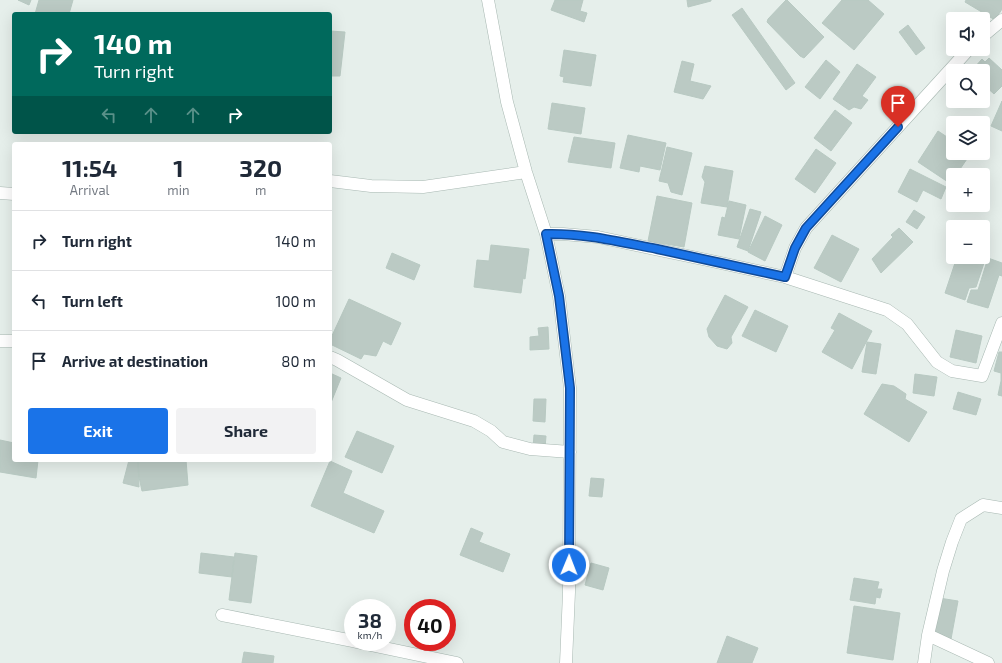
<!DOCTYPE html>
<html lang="en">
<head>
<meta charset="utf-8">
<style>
	:root { --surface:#fff; --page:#f2f2f3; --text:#1f2937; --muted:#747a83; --line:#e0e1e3; --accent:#1a73e8 }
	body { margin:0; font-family:"Exo 2",sans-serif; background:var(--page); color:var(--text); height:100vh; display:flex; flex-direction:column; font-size:15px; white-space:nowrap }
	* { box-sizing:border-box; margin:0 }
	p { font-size:13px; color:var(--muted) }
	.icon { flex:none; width:22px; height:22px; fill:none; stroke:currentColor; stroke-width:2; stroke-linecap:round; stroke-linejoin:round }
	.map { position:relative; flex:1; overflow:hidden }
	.side { position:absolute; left:12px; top:142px; width:320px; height:320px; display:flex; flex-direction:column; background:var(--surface); border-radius:4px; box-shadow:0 4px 16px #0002 }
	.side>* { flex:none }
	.guide { position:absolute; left:12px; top:12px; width:320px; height:122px; border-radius:4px; box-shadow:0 4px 16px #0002; background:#00695c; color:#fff; overflow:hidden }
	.controls { position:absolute; left:946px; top:12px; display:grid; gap:8px }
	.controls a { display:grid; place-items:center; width:44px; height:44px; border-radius:4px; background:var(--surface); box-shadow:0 4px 16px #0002; font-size:20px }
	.speed { position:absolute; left:344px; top:599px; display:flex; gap:8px; font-size:20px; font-weight:700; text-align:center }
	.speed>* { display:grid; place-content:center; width:52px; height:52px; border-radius:50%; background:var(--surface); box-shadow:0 4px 16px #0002; line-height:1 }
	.speed small { font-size:10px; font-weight:400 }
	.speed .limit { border:6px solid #d22; background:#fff; color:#111 }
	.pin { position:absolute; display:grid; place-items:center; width:34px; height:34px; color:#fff; margin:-41px -17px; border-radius:50% 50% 50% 0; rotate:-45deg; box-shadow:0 0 4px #0007 }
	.pin .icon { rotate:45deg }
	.me { position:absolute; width:44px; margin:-22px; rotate:1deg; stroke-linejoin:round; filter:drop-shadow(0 0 3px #0008) }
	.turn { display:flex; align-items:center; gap:14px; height:84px; padding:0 16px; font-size:18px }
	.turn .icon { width:52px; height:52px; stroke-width:2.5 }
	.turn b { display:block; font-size:28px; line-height:34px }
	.lanes { display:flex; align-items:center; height:38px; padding:0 16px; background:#0003; justify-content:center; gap:20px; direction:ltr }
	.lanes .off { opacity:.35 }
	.eta { display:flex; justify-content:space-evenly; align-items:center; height:68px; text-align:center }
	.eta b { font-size:24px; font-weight:700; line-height:28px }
	.action { display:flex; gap:8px; margin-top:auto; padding:8px 16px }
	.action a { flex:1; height:46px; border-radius:4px; background:var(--accent); color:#fff; font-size:16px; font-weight:700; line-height:46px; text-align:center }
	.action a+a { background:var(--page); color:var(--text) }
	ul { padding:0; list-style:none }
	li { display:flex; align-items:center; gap:12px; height:60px; padding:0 16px; border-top:1px solid var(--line) }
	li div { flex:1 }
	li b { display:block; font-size:15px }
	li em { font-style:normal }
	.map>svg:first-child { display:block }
</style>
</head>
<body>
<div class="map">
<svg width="1002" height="663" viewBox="0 0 1002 663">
	<rect width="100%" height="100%" fill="#e6efeb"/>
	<!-- building -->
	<path fill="#bbcac4" stroke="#b8c9c2" d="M18 0H31L29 5Z
		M39 0H73L69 14H35Z
		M555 0H583L580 11 587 13 584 22 551 10Z
		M687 0H711V1L688 7Z
		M786 0H787L824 37 804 58 800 56 767 22 768 19Z
		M842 0H868L884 14 854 50 822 23Z
		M966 0H1002V9L995 20 965 2Z
		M742 8 795 83 786 90 732 15Z
		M908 25 925 48 916 55 899 32Z
		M330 31 345 32 340 76H330Z
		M564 50 596 55 591 86 563 82 564 77 560 76Z
		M989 58 1002 70V86L994 94 983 84V71H975L976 70 974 68 982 59 985 62Z
		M826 60 840 72 820 99 805 87Z
		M682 61 694 64 690 81 711 86 703 99 674 92Z
		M857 64 876 77 862 96 868 100 861 109 854 107 849 110 833 99Z
		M1002 101V131L991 126Z
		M552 103 585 108 581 134 548 129Z
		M835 110 852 123 831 151 814 138Z
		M938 131 953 141V153H971L956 175H953V180L951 184 918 162Z
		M628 135 666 143 660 170 640 166 639 172 620 168Z
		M574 137 615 143 611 168 568 162Z
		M667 147 692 153 682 195 671 192 668 183 659 181Z
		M816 149 836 163 815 193 795 179Z
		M705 166 733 171 727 207 701 203 705 182 702 177Z
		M910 169 946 187 941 199 923 190 917 202 898 192Z
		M657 196 692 203 684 247 648 241Z
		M729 201 746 205 739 239 718 235 722 217 725 218Z
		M750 209 761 212 748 251 737 247Z
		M914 210 925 217 917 229 906 222Z
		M765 216 782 225 765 261 748 252Z
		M899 228 913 242 881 273 872 259 893 237 891 235Z
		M832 235 859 249 841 282 814 268Z
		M491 245 529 249 525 279 523 278 521 293 474 287 477 260 489 261Z
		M392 253 420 265 414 280 386 268Z
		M983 256 986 257 976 287 969 288 965 300 945 293 957 257H983Z
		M988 258 1002 263V276L999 275 988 308 967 302 971 290H978Z
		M725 295 748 307 731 337 732 343 727 349 717 346 709 337 707 329Z
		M349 299 401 323 391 345 383 341 376 356 364 354 361 359 330 344V340Z
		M755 310 788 326 776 352 742 336Z
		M839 313 872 331 852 369 822 352 835 330 831 328Z
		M548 327 549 349 530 350V337L539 336 538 328Z
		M956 330 982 336 976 363 950 357Z
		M867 342 881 344 876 374 862 372Z
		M999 352H1002V396L998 395 1001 381V373L994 371Z
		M330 373 341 378 330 405Z
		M915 374 937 377 934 396 913 393Z
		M882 384 894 386 906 394 905 399 927 412 909 442 864 414Z
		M958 392 981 399 976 415 953 409Z
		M534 399H546L545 422 533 421Z
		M357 431 394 446 382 473 345 457Z
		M534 435 546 436 545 448 533 447Z
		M0 440 14 443V460H38L36 478 0 472Z
		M129 460H138L139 487 123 483Z
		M138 460H186L188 485 142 491 139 477Z
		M330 461 352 471 343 493 384 511 374 533 311 506Z
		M591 478 604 479 602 497 589 496Z
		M471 528 483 533 479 542 510 554 503 572 460 555Z
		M201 553 234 557 232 577 199 573Z
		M235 553 257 556 251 603 229 600Z
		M591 563 609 568 603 590 585 585Z
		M854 578 879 582 877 589H882L880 598 876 597 875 604 850 600Z
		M939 598 958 601 951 639 933 636Z
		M854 606 900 613 893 660 847 653Z
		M727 636 758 648 752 663H717Z
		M244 652 274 656 273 663H242Z"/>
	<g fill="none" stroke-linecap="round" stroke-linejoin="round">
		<defs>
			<path id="minor" d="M488 0 507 102 526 172 546 234 559 296 570 388 569 592 566 663
				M983 36 1002 20
				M330 181 371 186 423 187 526 172
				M0 193 14 194
				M546 234H563L598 237 707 260 785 277 887 310 907 324 937 362 952 371 982 376 1002 323
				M785 277 795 248 806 228 969 49
				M0 341H14
				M330 357 337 360 407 400 474 421 491 431 503 442 530 449 570 452
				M222 615 353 641
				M928 635 943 571 952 542 961 519 983 505 1002 508
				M356 642 457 663
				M924 663 928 635 988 663"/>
		</defs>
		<!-- minor casing -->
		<use href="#minor" stroke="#a8b8b2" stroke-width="13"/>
		<!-- minor -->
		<use href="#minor" stroke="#fff" stroke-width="12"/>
	</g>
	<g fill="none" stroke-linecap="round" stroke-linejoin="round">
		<defs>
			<path id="route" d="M569 565 570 388 559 296 546 234C584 233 620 242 657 249 700 258 742 268 785 277L795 248 806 228 898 127"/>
		</defs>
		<!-- route casing -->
		<use href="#route" stroke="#114b97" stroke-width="10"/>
		<!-- route -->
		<use href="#route" stroke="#1a73e8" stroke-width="7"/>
	</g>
</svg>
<div class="controls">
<a><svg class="icon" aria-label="sound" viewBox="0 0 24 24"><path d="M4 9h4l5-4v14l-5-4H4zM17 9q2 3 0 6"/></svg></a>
<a><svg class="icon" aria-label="search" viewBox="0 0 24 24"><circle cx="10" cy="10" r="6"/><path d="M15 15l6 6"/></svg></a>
<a><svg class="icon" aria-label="layers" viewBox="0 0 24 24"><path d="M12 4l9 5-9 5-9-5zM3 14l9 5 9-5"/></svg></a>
<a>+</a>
<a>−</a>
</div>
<div class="speed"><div>38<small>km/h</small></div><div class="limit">40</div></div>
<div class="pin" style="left:898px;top:127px;background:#d93025"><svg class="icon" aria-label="arrive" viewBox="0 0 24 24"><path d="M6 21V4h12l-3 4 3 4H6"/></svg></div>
<svg class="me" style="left:569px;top:565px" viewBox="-20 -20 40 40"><circle r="17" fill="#1a73e8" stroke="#fff" stroke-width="3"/><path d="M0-11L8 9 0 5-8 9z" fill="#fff"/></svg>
<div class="guide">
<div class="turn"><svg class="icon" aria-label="right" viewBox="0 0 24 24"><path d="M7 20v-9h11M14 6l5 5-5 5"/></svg><div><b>140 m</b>Turn right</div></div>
<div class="lanes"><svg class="icon off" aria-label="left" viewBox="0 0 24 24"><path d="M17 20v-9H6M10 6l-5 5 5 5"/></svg><svg class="icon off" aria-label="ahead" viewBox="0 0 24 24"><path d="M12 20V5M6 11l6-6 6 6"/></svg><svg class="icon off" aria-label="ahead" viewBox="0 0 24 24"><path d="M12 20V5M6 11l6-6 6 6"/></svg><svg class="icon" aria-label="right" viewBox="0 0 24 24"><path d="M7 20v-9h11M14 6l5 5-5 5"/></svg></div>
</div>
<section class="side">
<div class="eta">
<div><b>11:54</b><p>Arrival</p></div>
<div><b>1</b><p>min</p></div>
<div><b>320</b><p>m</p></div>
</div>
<ul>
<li><svg class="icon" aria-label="right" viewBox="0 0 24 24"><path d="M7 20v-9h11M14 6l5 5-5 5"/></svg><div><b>Turn right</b></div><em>140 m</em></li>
<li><svg class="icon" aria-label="left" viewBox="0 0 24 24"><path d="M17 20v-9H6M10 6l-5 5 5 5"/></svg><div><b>Turn left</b></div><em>100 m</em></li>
<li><svg class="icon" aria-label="arrive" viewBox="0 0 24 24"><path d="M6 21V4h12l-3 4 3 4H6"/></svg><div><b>Arrive at destination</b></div><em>80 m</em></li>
</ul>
<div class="action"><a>Exit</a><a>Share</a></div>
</section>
</div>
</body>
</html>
